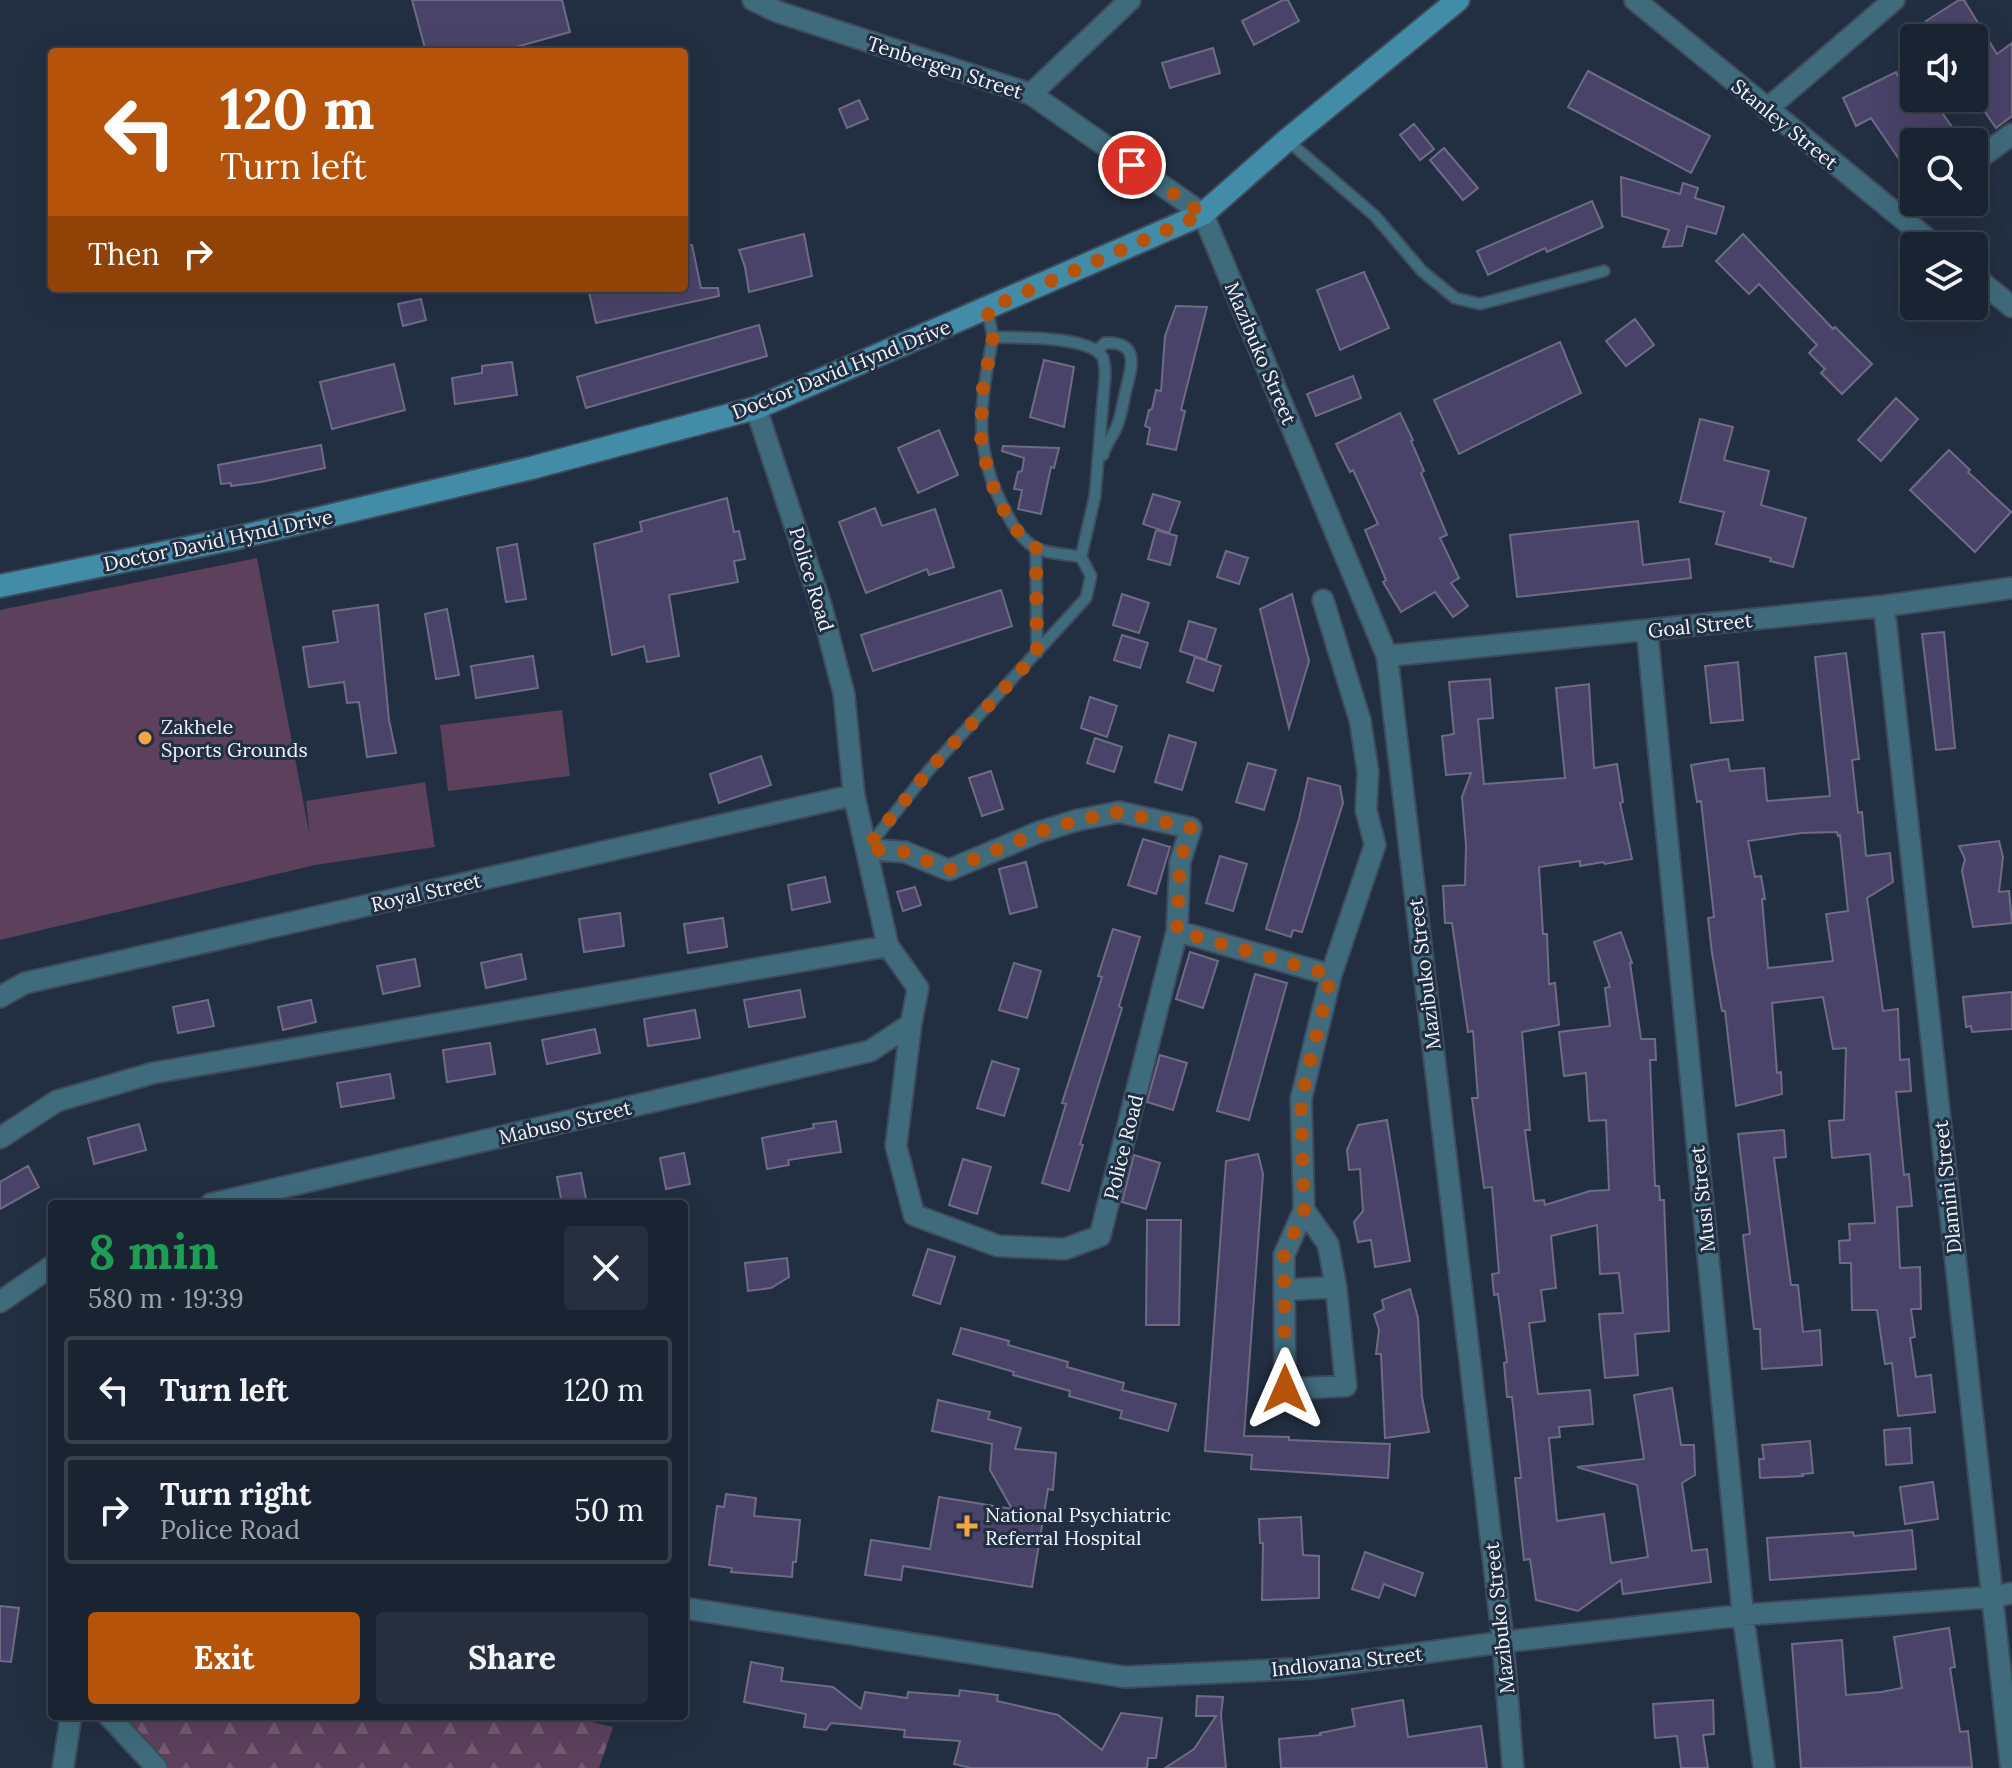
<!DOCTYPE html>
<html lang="en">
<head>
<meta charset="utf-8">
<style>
	:root { --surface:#1a2332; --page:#272f3e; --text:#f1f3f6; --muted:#9fa4ac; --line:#38404d; --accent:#b45309 }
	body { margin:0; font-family:Lora,serif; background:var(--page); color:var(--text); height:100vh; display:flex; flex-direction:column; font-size:30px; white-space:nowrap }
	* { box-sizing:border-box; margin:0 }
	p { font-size:26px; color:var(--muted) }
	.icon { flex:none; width:44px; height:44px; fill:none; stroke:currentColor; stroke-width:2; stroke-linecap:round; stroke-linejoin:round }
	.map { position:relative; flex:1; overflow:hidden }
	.sheet { position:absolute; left:48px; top:1200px; width:640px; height:520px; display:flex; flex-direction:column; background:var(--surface); border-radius:8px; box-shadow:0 8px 32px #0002,0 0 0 2px var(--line) }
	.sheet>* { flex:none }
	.banner { position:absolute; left:48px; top:48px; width:640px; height:244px; border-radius:8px; box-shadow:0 8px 32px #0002,0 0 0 2px var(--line); background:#b45309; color:#fff; overflow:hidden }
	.buttons { position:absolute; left:1900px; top:24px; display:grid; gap:16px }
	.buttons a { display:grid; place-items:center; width:88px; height:88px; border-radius:8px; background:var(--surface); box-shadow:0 8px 32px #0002,0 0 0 2px var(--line); font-size:40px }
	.pin { position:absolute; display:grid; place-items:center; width:68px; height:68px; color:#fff; margin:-34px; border:4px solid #fff; border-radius:50%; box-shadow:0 2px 8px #0007 }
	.me { position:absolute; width:88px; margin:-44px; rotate:0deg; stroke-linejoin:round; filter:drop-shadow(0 0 6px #0008) }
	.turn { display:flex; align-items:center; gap:28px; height:168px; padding:0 40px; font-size:36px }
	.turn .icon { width:104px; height:104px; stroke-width:2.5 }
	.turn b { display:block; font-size:56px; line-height:68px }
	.then { display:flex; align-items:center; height:76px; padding:0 40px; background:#0003; gap:16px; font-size:30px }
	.round { display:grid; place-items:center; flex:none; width:84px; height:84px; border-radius:8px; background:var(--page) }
	.summary { display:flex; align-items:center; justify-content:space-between; height:136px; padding:0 40px }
	h1 { font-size:48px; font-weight:700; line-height:60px; color:#1e9e55 }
	.primary-button { display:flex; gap:16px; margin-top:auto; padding:16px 40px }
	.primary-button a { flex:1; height:92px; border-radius:8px; background:var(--accent); color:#fff; font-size:32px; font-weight:700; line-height:92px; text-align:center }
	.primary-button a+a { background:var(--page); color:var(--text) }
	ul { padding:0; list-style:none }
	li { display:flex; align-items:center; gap:24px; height:108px; margin:0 16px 12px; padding:0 24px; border:4px solid var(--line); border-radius:8px }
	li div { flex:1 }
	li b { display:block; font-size:30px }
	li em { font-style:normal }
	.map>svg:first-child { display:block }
</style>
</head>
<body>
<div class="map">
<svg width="2012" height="1768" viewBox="0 0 2012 1768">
	<defs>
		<pattern id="forest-firs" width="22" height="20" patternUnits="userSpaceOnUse" patternTransform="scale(2)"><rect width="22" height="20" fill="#5c405c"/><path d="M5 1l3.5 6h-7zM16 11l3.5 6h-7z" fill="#745c74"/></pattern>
	</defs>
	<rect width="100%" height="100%" fill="#222f42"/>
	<!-- grass -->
	<path fill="#5c405c" d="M257 558 310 837 306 801 425 782 435 847 315 865 0 940V610Z
		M562 710 570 776 448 791 440 725Z"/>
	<!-- forest -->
	<path fill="url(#forest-firs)" d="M111 1716H566L613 1727 599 1768H162Z"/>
	<!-- building -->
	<path fill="#4a4369" stroke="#6f6b85" stroke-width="2" fill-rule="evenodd" d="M412 0H562L570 32 498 52H426Z
		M1283 0H1288L1299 21 1254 45 1242 21Z
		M1959 0H1964L1997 54 2012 43V116L1996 128 1974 96V38H1936L1926 21Z
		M1213 48 1220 73 1170 88 1162 63Z
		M1588 71 1710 136 1691 173 1568 107Z
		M1896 72 1916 112 1933 100 1955 131 1940 142H1914V181L1871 118 1856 126 1843 98Z
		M859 100 868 119 847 128 839 109Z
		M1414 124 1434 149 1420 160 1400 135Z
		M1444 148 1478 188 1463 200 1430 160Z
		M1621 177 1680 194 1683 183 1698 188 1695 198 1724 207 1716 234 1687 226 1682 246 1663 247 1669 230 1622 216Z
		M1592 201 1603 227 1547 252 1545 248 1488 275 1477 251Z
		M804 234 812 276 749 292 745 267 739 250Z
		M1743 234 1833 329 1835 327 1872 364 1842 394 1821 373 1825 369 1809 353 1817 345 1759 284 1749 294 1716 261Z
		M692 245 701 288H718L719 296 596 323 588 288H684V246Z
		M1364 272 1389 328 1340 350 1317 290Z
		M421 299 426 320 403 326 398 304Z
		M1176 306 1207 307 1181 410 1185 411 1176 450 1147 444 1150 428 1145 426 1149 410 1152 409 1156 390 1161 391 1165 336Z
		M1635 319 1654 345 1626 366 1606 341Z
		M759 325 767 356 586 408 577 377Z
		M1560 342 1581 393 1459 454 1434 400Z
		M1044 360 1074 367 1064 427 1030 417Z
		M512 362 517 395 455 404 452 378 482 373V366Z
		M394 364 405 410 332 429 320 382Z
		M1353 376 1361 398 1316 416 1307 394Z
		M1896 398 1918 419 1881 461 1858 440Z
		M1400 413 1413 440 1411 441 1424 471 1421 473 1447 535 1440 538 1459 578 1451 583 1468 606 1453 617 1435 592 1401 612 1383 582 1386 580 1365 530 1378 524 1353 470 1350 472 1336 444Z
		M1700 419 1733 427 1724 460 1769 471 1761 505 1806 518 1793 567 1770 561 1771 558 1716 544 1724 512 1680 502Z
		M939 430 958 475 918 493 898 448Z
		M321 445 325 468 261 482 231 486V483L221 484 218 465Z
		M1003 446 1059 448 1054 468 1051 467 1041 514 1018 509 1022 490 1014 489 1018 472 1022 471 1024 458 1002 451Z
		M1949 450 1970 470 1968 472 2011 512 1975 552 1910 490Z
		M1153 494 1180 502 1169 533 1143 524Z
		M727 498 734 532 739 531 745 559 734 561 738 582 669 595 679 656 647 662 644 646 612 655 594 544 642 531 640 522Z
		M875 508 882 526 935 509 954 567 929 575 927 569 866 593 839 522Z
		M1638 521 1643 565 1689 559 1691 578 1517 597 1510 535Z
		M1156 530 1177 536 1170 565 1148 559Z
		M517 544 526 599 506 602 497 548Z
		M1226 551 1248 558 1239 584 1217 577Z
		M1001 590 1012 626 873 671 861 635Z
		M1122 594 1149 603 1139 633 1113 625Z
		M1292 594 1309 661 1289 728 1260 609Z
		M378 605 389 720 396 753 367 757 359 702 347 703 344 682 309 687 303 647 338 642 333 611Z
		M447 609 459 675 436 679 425 614Z
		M1189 621 1216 629 1206 660 1180 651Z
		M1944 632 1955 748 1936 750 1922 634Z
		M1122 635 1148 643 1140 668 1114 660Z
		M1846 653 1859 759 1852 760 1858 813 1862 812 1866 856 1890 853 1893 882 1867 898 1883 1011 1898 1009 1900 1060 1909 1059 1911 1091 1896 1092 1904 1175 1909 1174 1912 1206 1897 1207 1900 1268 1920 1267 1921 1309H1911L1915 1337 1910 1338 1916 1377 1931 1375 1935 1412 1898 1416 1892 1363 1885 1364 1877 1310H1852L1851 1263H1840L1839 1241 1850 1240 1849 1224 1875 1223 1870 1154 1832 1158 1829 1121 1844 1120 1846 1048 1833 1049 1823 997 1772 1003 1777 1073 1781 1072 1782 1094 1736 1106 1725 1011H1722L1712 953 1708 918 1714 917 1701 801 1697 802 1691 765 1728 759 1730 771 1764 768 1767 801 1830 796 1815 657ZM1837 832 1838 836 1840 835 1848 911 1826 914 1833 961 1768 968 1762 899H1765L1761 876 1755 877 1748 841 1801 833Z
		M533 656 538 688 476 698 471 666Z
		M1195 657 1221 666 1213 691 1187 682Z
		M1738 662 1743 720 1711 723 1705 666Z
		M1490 679 1493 718 1478 719 1484 784 1565 778 1556 688 1589 684 1594 768 1617 764 1623 802 1620 803 1632 859 1605 864 1603 862 1580 866V861L1539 867 1543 934H1547L1549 984 1555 983 1559 1025 1522 1032 1530 1130H1525L1534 1201 1544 1200 1545 1205 1590 1191 1609 1190 1606 1120 1589 1121 1586 1073 1564 1076 1559 1032 1610 1026 1605 988 1610 987 1594 942 1621 932 1632 963H1630L1641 1039H1655L1656 1060H1650L1655 1186H1659L1660 1200H1664L1669 1331 1635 1334 1638 1375 1605 1378 1599 1314 1623 1313 1619 1273 1600 1274 1597 1225 1551 1236 1556 1288 1541 1290 1545 1321 1529 1323 1538 1394 1590 1390 1593 1424 1559 1427 1560 1437 1549 1438 1557 1521 1604 1514 1611 1563 1648 1557 1637 1485 1577 1467 1644 1459 1634 1395 1672 1388 1681 1445H1694L1695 1475 1682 1483 1692 1551 1707 1549 1711 1582 1623 1594 1621 1580 1578 1611 1536 1600 1530 1559 1524 1560 1515 1478H1521L1512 1397H1507L1504 1363 1507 1362 1498 1294 1494 1295 1492 1274 1499 1273 1492 1187 1484 1188 1472 1098H1478L1473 1031 1468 1032 1452 923H1445L1443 886 1465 885 1466 845 1462 797 1471 773 1446 775 1442 736 1454 734 1449 682Z
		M1090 697 1117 706 1107 737 1081 728Z
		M1169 735 1196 743 1182 790 1155 782Z
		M1095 738 1122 747 1114 772 1087 763Z
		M761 756 771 785 719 803 710 774Z
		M1248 763 1276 770 1264 810 1236 802Z
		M991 771 1003 809 982 816 969 778Z
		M1308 778 1340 786 1343 803 1302 932 1293 930 1291 937 1266 929 1299 819Z
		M1143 839 1170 847 1156 894 1128 885Z
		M1999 841 2003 857 1999 892 2009 891 2012 923 1973 927 1962 871 1965 859 1959 846Z
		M1220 856 1247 864 1233 911 1206 903Z
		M1026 862 1037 907 1010 914 999 869Z
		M825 877 830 902 792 910 788 885Z
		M915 887 921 905 903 911 897 892Z
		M620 913 624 946 584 952 579 919Z
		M723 918 727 947 688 953 684 924Z
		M1113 929 1140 937 1119 1006 1122 1008 1080 1144 1083 1145 1069 1191 1042 1183 1066 1104 1062 1103 1102 977 1098 976Z
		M1190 952 1218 961 1203 1008 1176 999Z
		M521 954 526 979 486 988 481 963Z
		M415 959 420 986 383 994 377 966Z
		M1014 963 1041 971 1027 1018 999 1010Z
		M1255 974 1287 983 1249 1120 1217 1111Z
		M800 990 805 1017 749 1027 744 1000Z
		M2012 992V1029L1972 1032 1971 1026 1966 1027 1963 997Z
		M208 1000 214 1026 178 1033 173 1007Z
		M311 1000 316 1022 283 1030 278 1007Z
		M695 1010 700 1038 648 1046 644 1019Z
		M595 1029 600 1053 547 1064 542 1040Z
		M490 1043 495 1074 447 1082 443 1050Z
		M1160 1055 1187 1063 1173 1110 1147 1102Z
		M992 1061 1019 1069 1004 1116 977 1108Z
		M390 1074 394 1098 341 1107 337 1083Z
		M1387 1120 1410 1261 1375 1267 1371 1240 1358 1242 1354 1222 1363 1211 1360 1169 1349 1170 1347 1150 1358 1125Z
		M836 1121 841 1152 788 1160 789 1165 767 1169 762 1138 814 1128 813 1124Z
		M139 1124 146 1150 94 1164 88 1138Z
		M1784 1130 1786 1157 1774 1158 1791 1285H1798L1803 1332 1820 1330 1822 1365 1762 1369 1760 1329H1754L1743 1235 1750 1234 1738 1134Z
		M684 1153 690 1184 666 1189 660 1158Z
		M1258 1154 1263 1174 1244 1436 1289 1437V1440L1390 1444 1388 1478 1251 1469 1252 1455 1205 1451 1226 1161Z
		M1134 1155 1160 1163 1146 1209 1122 1202Z
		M963 1159 991 1167 977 1214 949 1205Z
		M28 1166 39 1187 0 1209V1182Z
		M581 1173 587 1204H562L557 1177Z
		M1147 1220H1181L1179 1325H1146Z
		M928 1249 955 1257 940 1304 913 1295Z
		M787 1258 789 1277 771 1288 748 1291 745 1263Z
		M1410 1289 1418 1318 1422 1397 1429 1432 1385 1438 1381 1354H1376L1379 1330 1374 1314 1384 1309 1382 1300Z
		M961 1328 1009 1341 1008 1345 1068 1362 1067 1367 1124 1383 1122 1390 1176 1404 1168 1431 1120 1418 1122 1411 1069 1396 1070 1391 1013 1375 1014 1372 953 1354Z
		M938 1400 990 1412 988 1419 1021 1428 1015 1449 1056 1453 1053 1490 1048 1489 1032 1587 903 1566 901 1580 865 1575 871 1540 930 1549 939 1497 1012 1509 990 1470 992 1444 932 1431Z
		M1910 1428 1912 1463 1886 1465 1884 1430Z
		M1810 1441 1813 1473 1802 1474 1803 1476 1760 1478 1759 1459H1764L1762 1445Z
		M1933 1482 1938 1519 1905 1524 1900 1487Z
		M726 1494 756 1498 754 1516 800 1520 796 1562H793L792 1577 731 1572 732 1568 709 1565 717 1506 724 1507Z
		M1301 1517 1303 1555 1319 1556V1598L1262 1600 1263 1543H1260L1259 1519Z
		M1912 1530 1916 1569 1770 1580 1767 1538 1853 1532 1854 1536Z
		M1365 1552 1423 1573 1415 1596 1384 1584 1379 1598 1352 1589Z
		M0 1606 19 1608 11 1662 0 1661Z
		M1949 1628 1955 1667 1950 1668 1960 1732 1968 1731 1972 1767 1801 1768 1792 1644 1842 1640 1846 1695 1881 1692 1902 1688 1894 1637Z
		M751 1662 783 1668 781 1681 833 1687 861 1709 865 1692 907 1698 908 1692 959 1696 960 1690 998 1695 997 1701 1058 1715 1102 1750 1121 1713 1162 1718 1156 1758H1148L1147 1768H971L954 1764 960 1741 904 1737 905 1730 831 1723 826 1730 804 1727 806 1714 744 1702Z
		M1197 1696 1223 1697 1221 1715 1226 1768H1165L1194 1749 1216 1716H1196Z
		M1403 1700 1408 1737 1481 1726 1487 1768H1281L1279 1739 1321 1735 1320 1733 1355 1726 1352 1709Z
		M1713 1700 1714 1734 1703 1735 1708 1768H1681L1677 1736 1655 1738 1653 1704Z"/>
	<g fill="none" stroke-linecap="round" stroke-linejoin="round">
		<defs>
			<path id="service" d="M1287 140 1375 216 1422 271 1455 298 1480 304 1604 271
				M993 337C980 404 972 450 1006 512 1012 525 1024 543 1038 549 1050 554 1067 554 1081 557
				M1097 351 1105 343C1142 341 1131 369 1125 394 1123 404 1121 416 1117 426 1113 436 1106 443 1103 455
				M1036 548 1037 653
				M868 847 929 770 1086 598 1091 576 1081 557 1095 496 1105 376C1105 371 1105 363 1103 358 1092 335 1016 338 993 337L987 309"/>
			<path id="minor" d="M753 0 778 12 1031 94 1203 214 1387 656 1503 1642 1513 1768
				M1635 0 1936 246
				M1031 94 1130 0
				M1767 109 1894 0
				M1974 162 2012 134
				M1900 216 1919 202
				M1974 276 2012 307
				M756 408 821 605 844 694 854 795 888 946 918 988 911 1024 896 1146 914 1215 998 1246 1065 1249 1100 1236 1177 931 1180 862 1191 828 1119 812 1078 820 1039 832 949 870 905 852 866 849
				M1884 606 2011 1768
				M1647 630 1743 1615 1764 1768
				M1387 656 1884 606 2012 588
				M1177 931 1331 975
				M0 997 25 983 854 795
				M0 1138 57 1101 153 1073 888 946
				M211 1204 870 1051 911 1024
				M1304 1210 1328 1244 1336 1287 1346 1386 1285 1389 1284 1255 1304 1210 1301 1099 1331 975 1375 845 1366 810 1368 772 1360 720 1323 600
				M1284 1290 1336 1287
				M0 1302 52 1266
				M684 1608 1125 1677 1312 1668 1503 1642 1743 1615 1992 1597 2012 1593
				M109 1716 157 1768
				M63 1768 71 1716"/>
			<path id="secondary" d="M0 586 236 538 531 468 756 408 1203 214 1287 140 1458 0"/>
		</defs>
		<!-- service casing -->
		<use href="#service" stroke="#3f4b5c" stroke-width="14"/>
		<!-- minor casing -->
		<use href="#minor" stroke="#3f4b5c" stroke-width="24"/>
		<!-- secondary casing -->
		<use href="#secondary" stroke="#3f4b5c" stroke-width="26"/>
		<!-- service -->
		<use href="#service" stroke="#3f6b7c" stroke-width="10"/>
		<!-- minor -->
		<use href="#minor" stroke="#3f6b7c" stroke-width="20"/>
		<!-- secondary -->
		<use href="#secondary" stroke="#428ca8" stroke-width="22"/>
	</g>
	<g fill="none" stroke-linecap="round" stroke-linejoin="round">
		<!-- route -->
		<path stroke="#b45309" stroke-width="14" stroke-dasharray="0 25.2" d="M1132 165 1203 214 987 309 993 337 982 393 981 446 995 493 1012 526 1036 548 1037 653 929 770 866 849 905 852 949 870 1039 832 1078 820 1119 812 1191 828 1180 862 1177 931 1331 975 1301 1099 1304 1210 1284 1255 1285 1389"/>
	</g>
	<!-- markers -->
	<g fill="#f4a444" stroke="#222f42" stroke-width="3">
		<circle cx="145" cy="738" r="8"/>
		<path d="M963 1514h8v8h8v8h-8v8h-8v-8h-8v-8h8z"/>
	</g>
	<g text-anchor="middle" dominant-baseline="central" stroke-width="6" stroke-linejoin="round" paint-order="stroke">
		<!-- street labels -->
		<g font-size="20" fill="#f0f5fd" stroke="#222f42">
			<text transform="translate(945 67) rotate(18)">Tenbergen Street</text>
			<text transform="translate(1785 124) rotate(39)">Stanley Street</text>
			<text transform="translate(1261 353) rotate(67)">Mazibuko Street</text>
			<text transform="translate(841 369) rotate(-22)">Doctor David Hynd Drive</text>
			<text transform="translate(218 540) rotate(-12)">Doctor David Hynd Drive</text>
			<text transform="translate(812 579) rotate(73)">Police Road</text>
			<text transform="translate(1700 625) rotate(-6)">Goal Street</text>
			<text transform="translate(426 892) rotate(-13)">Royal Street</text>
			<text transform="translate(1424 974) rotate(-97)">Mazibuko Street</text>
			<text transform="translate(565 1122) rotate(-13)">Mabuso Street</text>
			<text transform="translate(1123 1147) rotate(-76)">Police Road</text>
			<text transform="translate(1947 1187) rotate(-96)">Dlamini Street</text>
			<text transform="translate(1702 1199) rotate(-96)">Musi Street</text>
			<text transform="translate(1499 1618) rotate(-96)">Mazibuko Street</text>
			<text transform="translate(1347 1661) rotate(-6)">Indlovana Street</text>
		</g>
		<!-- poi labels -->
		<g font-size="20" fill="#f0f5fd" stroke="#222f42" text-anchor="start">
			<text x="161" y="726">Zakhele<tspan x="161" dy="23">Sports Grounds</tspan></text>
			<text x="985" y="1514">National Psychiatric<tspan x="985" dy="23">Referral Hospital</tspan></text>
		</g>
	</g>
</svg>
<div class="buttons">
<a><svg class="icon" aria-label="sound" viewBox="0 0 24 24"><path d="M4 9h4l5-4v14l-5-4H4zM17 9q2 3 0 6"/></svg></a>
<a><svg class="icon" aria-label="search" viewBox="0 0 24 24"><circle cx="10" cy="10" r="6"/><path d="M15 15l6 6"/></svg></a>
<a><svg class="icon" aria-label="layers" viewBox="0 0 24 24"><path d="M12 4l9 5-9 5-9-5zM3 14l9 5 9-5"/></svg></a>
</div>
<div class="pin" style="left:1132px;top:165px;background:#d93025"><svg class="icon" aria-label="arrive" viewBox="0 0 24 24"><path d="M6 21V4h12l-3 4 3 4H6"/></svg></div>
<svg class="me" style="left:1285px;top:1389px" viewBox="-20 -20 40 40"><path d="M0-17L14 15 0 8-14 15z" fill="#b45309" stroke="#fff" stroke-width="4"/></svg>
<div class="banner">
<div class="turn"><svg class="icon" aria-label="left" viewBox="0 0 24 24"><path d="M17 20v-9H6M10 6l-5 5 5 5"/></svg><div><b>120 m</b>Turn left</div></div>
<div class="then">Then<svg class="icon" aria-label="right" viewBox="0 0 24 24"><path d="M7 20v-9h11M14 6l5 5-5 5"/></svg></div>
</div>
<section class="sheet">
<div class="summary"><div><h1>8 min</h1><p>580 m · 19:39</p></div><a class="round"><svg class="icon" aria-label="close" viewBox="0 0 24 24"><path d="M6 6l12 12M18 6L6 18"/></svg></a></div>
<ul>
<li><svg class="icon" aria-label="left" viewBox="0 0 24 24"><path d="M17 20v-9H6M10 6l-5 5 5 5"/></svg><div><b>Turn left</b></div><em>120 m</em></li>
<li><svg class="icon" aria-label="right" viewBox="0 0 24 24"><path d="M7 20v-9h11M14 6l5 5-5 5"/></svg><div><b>Turn right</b><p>Police Road</p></div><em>50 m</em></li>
</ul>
<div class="primary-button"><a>Exit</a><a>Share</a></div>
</section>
</div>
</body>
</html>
